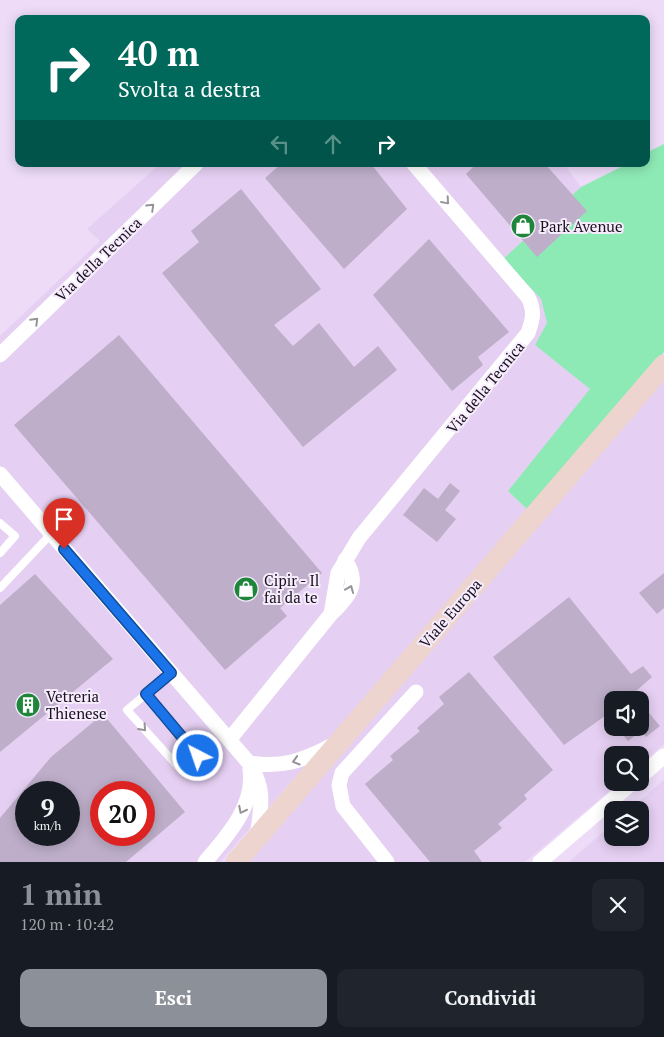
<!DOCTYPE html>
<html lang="it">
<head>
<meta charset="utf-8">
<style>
	:root { --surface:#171b24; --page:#20242c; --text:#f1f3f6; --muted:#9ea1a6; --accent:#8c9099 }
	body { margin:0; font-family:"PT Serif",serif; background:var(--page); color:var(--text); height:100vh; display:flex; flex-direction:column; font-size:19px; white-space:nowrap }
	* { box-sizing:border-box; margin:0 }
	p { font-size:16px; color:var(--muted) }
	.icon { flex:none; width:28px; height:28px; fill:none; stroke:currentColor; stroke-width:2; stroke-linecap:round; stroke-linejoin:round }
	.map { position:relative; height:862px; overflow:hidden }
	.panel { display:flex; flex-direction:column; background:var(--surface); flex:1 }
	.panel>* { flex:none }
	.top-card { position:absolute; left:15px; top:15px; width:635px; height:152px; border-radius:10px; box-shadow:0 2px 12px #0003; background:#00695c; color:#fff; overflow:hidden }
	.fabs { position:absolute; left:604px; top:691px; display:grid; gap:10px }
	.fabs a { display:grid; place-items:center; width:45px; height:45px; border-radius:10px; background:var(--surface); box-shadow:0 2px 12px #0003; font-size:25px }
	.speed { position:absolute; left:15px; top:781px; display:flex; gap:10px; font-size:25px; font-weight:700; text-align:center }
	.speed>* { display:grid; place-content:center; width:65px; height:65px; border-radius:50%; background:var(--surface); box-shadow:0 2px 12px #0003; line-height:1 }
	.speed small { font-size:12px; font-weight:400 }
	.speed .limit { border:8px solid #d22; background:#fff; color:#111 }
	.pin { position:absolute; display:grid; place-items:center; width:42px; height:42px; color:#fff; margin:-51px -21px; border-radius:50% 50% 50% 0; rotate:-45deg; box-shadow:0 0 5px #0007 }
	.pin .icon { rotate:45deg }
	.me { position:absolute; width:55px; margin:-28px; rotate:319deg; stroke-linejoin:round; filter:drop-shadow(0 0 4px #0008) }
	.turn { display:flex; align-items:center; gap:18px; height:105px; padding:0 20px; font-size:22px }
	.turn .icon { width:65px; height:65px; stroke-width:2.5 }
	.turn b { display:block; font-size:35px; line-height:42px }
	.lanes { display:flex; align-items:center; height:48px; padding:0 20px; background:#0003; justify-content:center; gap:25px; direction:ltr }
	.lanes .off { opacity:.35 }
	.round { display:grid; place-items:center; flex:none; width:52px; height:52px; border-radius:10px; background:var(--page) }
	.headline { display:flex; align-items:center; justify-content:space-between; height:85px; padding:0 20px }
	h1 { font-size:30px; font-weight:800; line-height:38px; color:var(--accent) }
	.action { display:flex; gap:10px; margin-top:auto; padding:10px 20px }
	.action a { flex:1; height:58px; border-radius:10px; background:var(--accent); color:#fff; font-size:20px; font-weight:800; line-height:58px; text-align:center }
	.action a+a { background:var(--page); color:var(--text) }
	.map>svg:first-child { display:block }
</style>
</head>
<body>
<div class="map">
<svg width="664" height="862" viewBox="0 0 664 862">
	<rect width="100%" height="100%" fill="#eddbf8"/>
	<!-- built -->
	<path fill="#e5cff2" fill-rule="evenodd" d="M160 164H564L581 187 501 261 512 268 541 299 547 323 535 345 591 389 508 491 530 512 220 862H0V336L100 241 87 229ZM26 792H69V835H26ZM101 792H144V835H101Z
		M664 372V744L640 764V755H612V782L619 783 525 862H238ZM612 700H640V728H612Z
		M664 780V862H569L612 824V838H640V810H629Z"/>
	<!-- green -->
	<path fill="#8eeab5" d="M664 144V352L530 512 508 491 590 389 535 345 547 323 541 299 512 268 501 261 581 187 627 164H646V153Z"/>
	<!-- building -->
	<path fill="#beaec9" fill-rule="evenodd" d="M281 164H371L407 209 344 269 265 178Z
		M476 164H545L587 211 537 257 466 174Z
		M241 189 321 289 274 325 293 346 319 323 354 367 378 346 397 370 303 447 162 273 199 242 191 231Z
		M429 239 509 332 478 357 483 365 452 391 373 295Z
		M119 335 322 573 280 608 287 616 225 670 14 425Z
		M450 483 460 491 445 510 456 519 437 542 403 515 424 488 438 499Z
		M664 573V608L657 614 639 593Z
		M35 574 113 659 0 752V605Z
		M569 597 631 674 643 666 652 677 626 700H612V711L564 745 493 657Z
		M469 672 553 770 524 795 527 799 498 824 502 828 474 851 482 862H430L365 784 393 760 390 756 420 731 417 728 444 704 439 697Z
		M649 713 660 726 646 737 641 731 628 741 617 728H640V720Z
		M103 714 185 812 126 862H0V818L51 757ZM26 792H69V835H26ZM101 792H144V835H101Z"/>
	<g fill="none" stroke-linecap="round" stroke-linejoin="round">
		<!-- lane -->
		<path stroke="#fff" stroke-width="8" d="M0 523 15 536 0 553
			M0 588 51 534
			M146 694 198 756 182 771 127 710 171 673"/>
		<!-- street -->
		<path stroke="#fff" stroke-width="15" d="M0 355 196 164
			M0 474 249 763C266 789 261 808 257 837
			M331 614 338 573 359 538 528 333C533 319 535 311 528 297L414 164
			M229 740 331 614C349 597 361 583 345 560
			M249 763C282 768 302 761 331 746
			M640 777 664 756
			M205 862C227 836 255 806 250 770
			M387 862 343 806 339 785 342 773 416 692
			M540 862 633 782"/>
		<!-- secondary -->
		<path stroke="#edd4cf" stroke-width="21" d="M236 862 664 365"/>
	</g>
	<!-- one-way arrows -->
	<defs><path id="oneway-chevron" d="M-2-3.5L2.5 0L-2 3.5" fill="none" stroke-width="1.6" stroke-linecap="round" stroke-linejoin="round" transform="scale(1.25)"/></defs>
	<g stroke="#979499">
		<use href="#oneway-chevron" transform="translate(446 201) rotate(49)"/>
		<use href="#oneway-chevron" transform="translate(151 207) rotate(-44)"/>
		<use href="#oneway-chevron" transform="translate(35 321) rotate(-45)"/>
		<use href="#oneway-chevron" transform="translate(350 589) rotate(-68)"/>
		<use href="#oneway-chevron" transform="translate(143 728) rotate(48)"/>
		<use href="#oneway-chevron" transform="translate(296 761) rotate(163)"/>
		<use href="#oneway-chevron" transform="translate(242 810) rotate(117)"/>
	</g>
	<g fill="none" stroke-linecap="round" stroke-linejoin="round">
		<defs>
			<path id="route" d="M64 549 171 673 146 694 198 756"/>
		</defs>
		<!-- route casing -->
		<use href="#route" stroke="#114b97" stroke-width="12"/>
		<!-- route -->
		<use href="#route" stroke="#1a73e8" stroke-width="9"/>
	</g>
	<!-- icons -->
	<defs>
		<symbol id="shop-disc" viewBox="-11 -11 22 22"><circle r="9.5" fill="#1e853a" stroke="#f6ecfd"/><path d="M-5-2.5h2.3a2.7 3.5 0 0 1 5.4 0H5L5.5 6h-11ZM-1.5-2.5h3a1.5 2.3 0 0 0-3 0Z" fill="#fff"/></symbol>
		<symbol id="building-disc" viewBox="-11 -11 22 22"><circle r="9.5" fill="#1e853a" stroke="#f6ecfd"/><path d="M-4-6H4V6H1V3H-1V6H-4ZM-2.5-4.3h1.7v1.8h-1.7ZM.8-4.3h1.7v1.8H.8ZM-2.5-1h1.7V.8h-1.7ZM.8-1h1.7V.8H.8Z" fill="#fff"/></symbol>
	</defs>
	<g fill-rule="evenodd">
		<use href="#shop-disc" x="509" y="212" width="28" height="28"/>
		<use href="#shop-disc" x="232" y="575" width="28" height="28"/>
		<use href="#building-disc" x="14" y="691" width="28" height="28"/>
	</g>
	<g text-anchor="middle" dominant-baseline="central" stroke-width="4" stroke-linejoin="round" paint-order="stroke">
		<!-- poi labels -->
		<g font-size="15" fill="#18121c" stroke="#f6ecfd" text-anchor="start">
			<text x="540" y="226">Park Avenue</text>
			<text x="264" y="580">Cipir - Il<tspan x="264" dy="17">fai da te</tspan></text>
			<text x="46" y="696">Vetreria<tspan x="46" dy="17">Thienese</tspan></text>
		</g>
		<!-- street labels -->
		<g font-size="15" fill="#18121c" stroke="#f6ecfd">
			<text transform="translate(98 259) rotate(-44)">Via della Tecnica</text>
			<text transform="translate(485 387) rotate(-51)">Via della Tecnica</text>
			<text transform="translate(450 613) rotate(-49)">Viale Europa</text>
		</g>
	</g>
</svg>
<div class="fabs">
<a><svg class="icon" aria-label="sound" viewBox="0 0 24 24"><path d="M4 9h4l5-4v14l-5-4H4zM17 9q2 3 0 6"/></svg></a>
<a><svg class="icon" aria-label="search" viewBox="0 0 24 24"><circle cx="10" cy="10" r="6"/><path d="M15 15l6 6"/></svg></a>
<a><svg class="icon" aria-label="layers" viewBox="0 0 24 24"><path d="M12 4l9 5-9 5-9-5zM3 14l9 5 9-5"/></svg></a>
</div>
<div class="speed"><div>9<small>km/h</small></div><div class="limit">20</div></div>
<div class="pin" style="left:64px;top:549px;background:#d93025"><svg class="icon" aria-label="arrive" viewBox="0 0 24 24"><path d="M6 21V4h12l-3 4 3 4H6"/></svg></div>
<svg class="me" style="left:198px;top:756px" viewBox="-20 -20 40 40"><circle r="17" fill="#1a73e8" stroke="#fff" stroke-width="3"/><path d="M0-11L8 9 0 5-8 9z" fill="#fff"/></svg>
<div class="top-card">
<div class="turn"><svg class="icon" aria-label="right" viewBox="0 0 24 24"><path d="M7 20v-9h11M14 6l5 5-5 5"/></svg><div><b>40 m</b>Svolta a destra</div></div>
<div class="lanes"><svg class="icon off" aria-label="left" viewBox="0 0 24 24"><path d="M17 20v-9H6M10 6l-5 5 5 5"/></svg><svg class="icon off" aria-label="ahead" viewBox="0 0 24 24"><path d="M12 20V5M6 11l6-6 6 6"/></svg><svg class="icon" aria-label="right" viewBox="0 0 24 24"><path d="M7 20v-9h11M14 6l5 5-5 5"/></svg></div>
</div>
</div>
<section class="panel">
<div class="headline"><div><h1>1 min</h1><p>120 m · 10:42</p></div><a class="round"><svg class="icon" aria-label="close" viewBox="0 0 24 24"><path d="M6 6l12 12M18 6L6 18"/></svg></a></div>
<div class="action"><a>Esci</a><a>Condividi</a></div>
</section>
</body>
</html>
